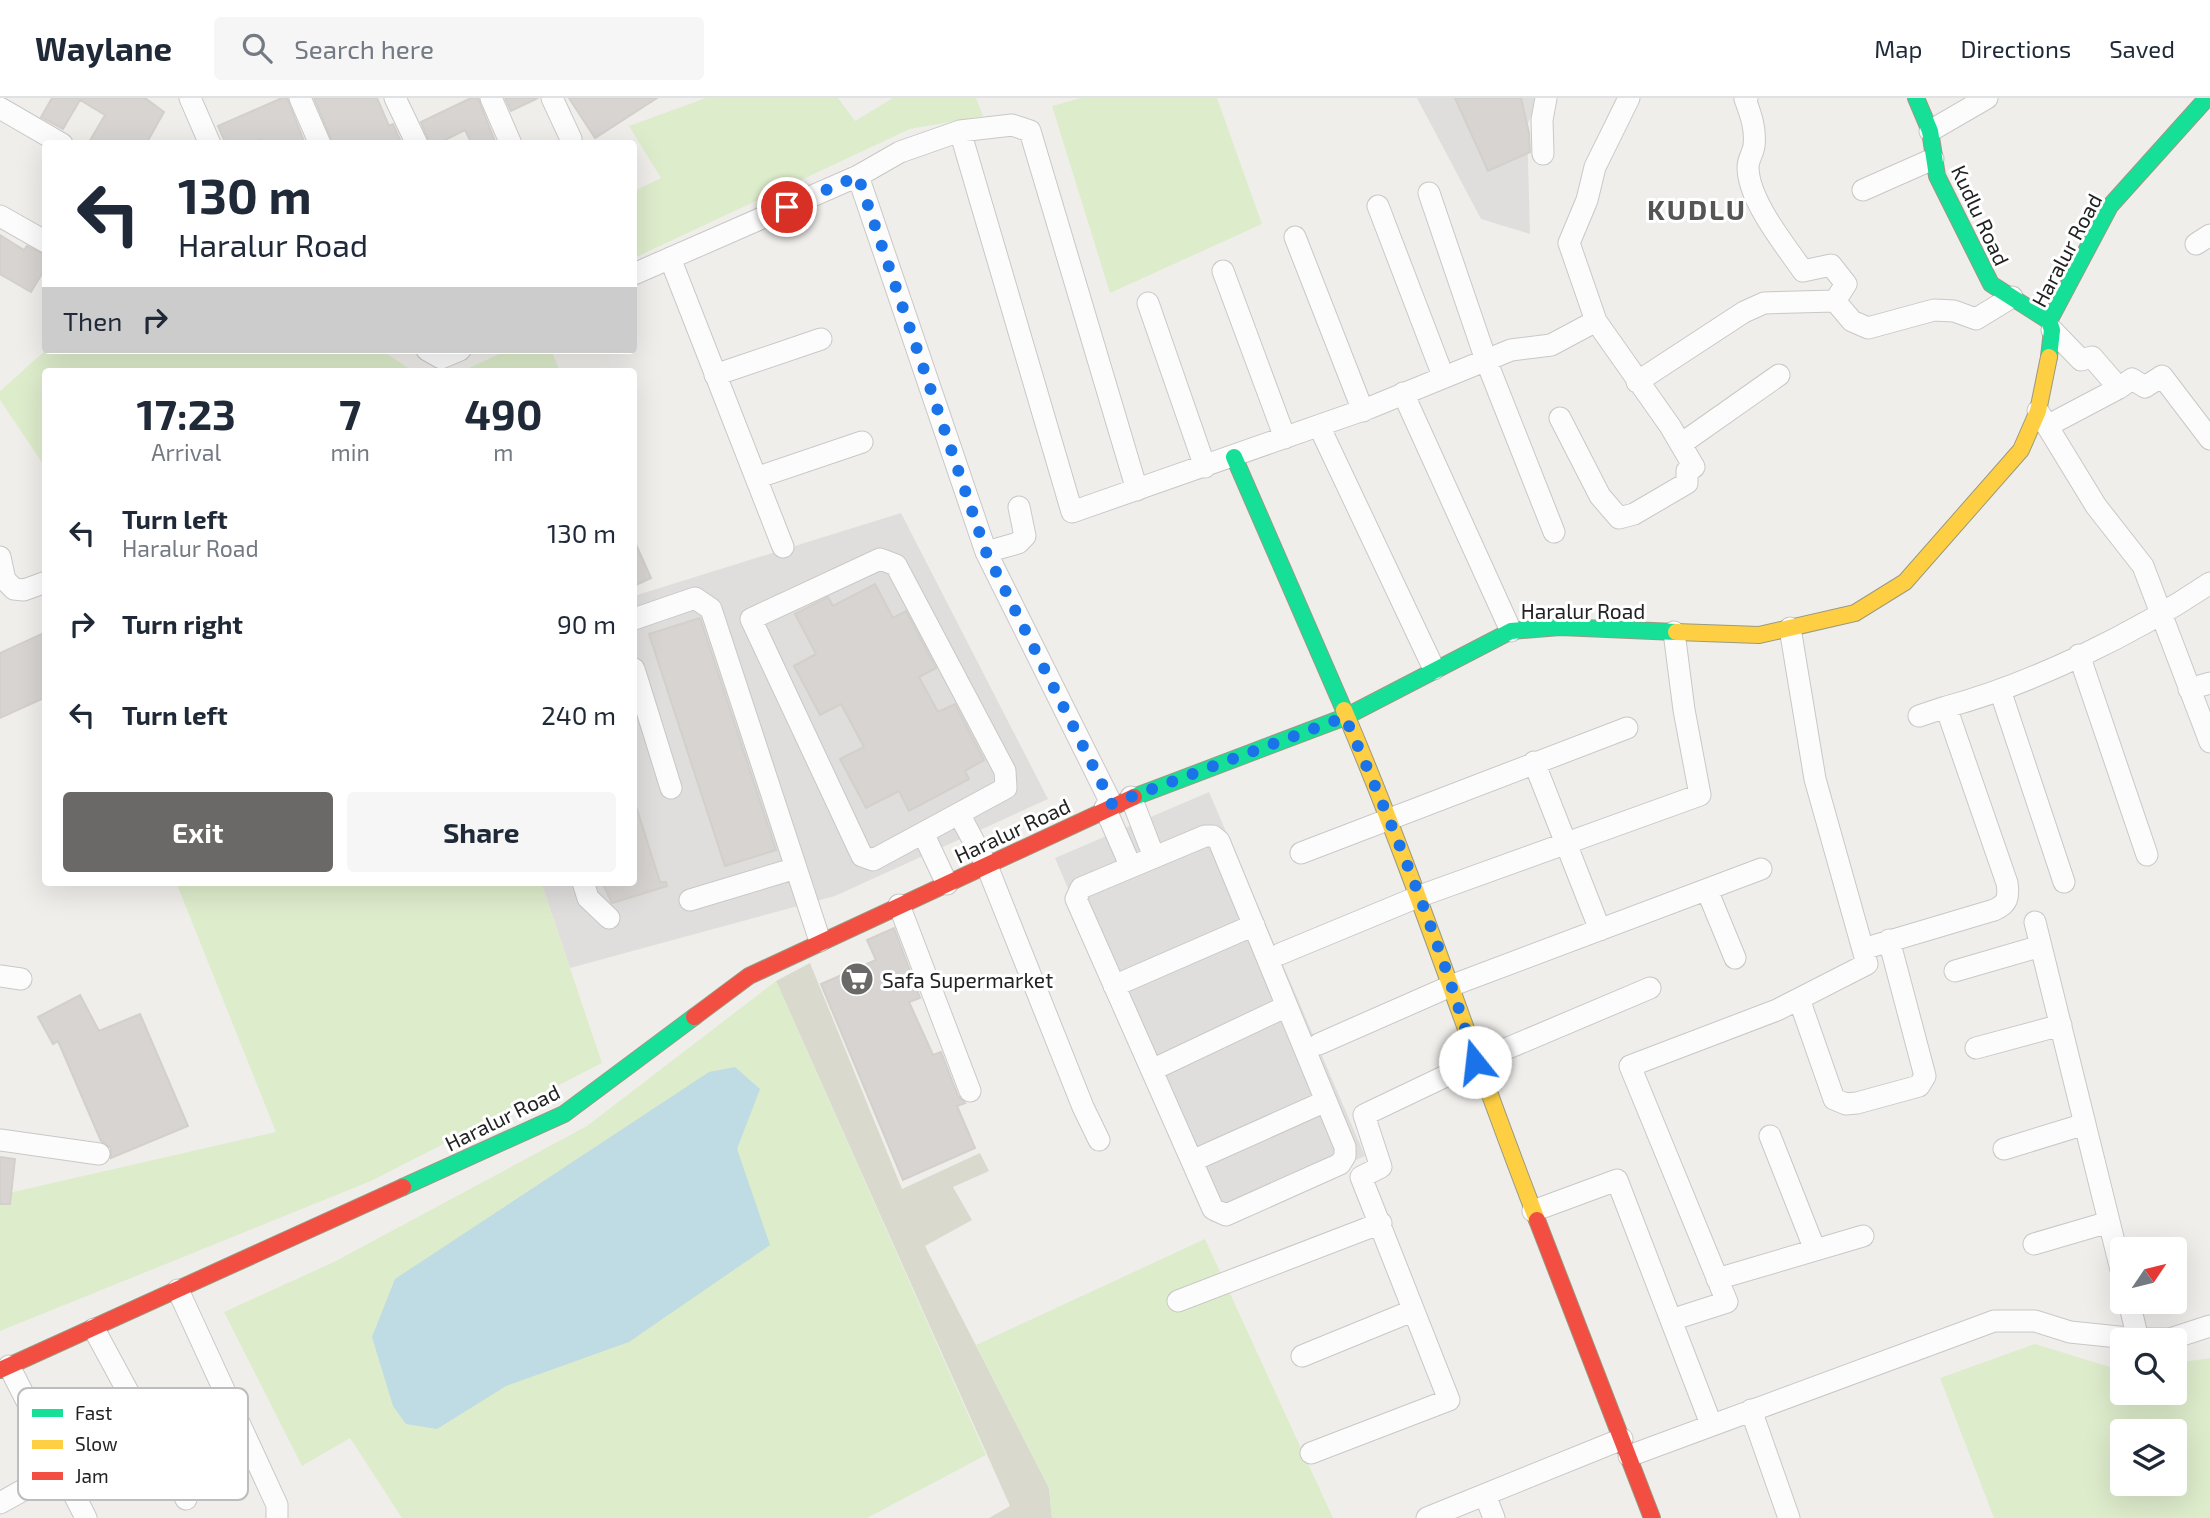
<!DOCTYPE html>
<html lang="en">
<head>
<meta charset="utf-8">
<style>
	:root { --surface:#fff; --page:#f6f6f7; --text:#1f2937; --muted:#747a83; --line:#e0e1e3; --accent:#6a6968 }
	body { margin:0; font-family:"Exo 2",sans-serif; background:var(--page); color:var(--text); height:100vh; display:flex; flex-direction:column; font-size:26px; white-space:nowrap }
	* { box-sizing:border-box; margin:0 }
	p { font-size:23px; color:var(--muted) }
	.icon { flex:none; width:38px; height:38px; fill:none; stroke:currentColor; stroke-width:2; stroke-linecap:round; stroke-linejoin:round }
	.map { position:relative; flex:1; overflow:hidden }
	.details { position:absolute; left:42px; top:270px; width:595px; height:518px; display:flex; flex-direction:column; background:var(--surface); border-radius:7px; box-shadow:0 7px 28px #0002 }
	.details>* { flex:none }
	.guide { position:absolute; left:42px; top:42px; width:595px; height:214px; border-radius:7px; box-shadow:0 7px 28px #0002; background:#fff; color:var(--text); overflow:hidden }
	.needle { width:46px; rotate:55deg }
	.controls { position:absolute; left:2110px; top:1139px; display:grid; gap:14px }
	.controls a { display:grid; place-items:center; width:77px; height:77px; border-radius:7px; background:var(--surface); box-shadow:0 7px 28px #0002; font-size:35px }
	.pin { position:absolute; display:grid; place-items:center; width:60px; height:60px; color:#fff; margin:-30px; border:4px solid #fff; border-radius:50%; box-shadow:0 2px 7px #0007 }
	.me { position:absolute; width:77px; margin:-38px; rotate:344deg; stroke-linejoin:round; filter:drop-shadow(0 0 5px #0008) }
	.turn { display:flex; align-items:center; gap:24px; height:147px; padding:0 21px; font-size:32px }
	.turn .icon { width:91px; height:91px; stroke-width:2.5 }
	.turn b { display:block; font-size:49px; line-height:60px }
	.then { display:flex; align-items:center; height:66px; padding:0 21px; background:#0003; gap:14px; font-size:26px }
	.eta { display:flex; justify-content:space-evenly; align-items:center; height:119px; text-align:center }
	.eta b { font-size:42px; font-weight:700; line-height:49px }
	.button { display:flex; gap:14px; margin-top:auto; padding:14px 21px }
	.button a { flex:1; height:80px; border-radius:7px; background:var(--accent); color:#fff; font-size:28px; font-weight:700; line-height:80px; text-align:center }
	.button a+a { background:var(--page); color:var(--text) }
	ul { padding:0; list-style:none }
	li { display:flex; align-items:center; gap:21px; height:91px; padding:0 21px }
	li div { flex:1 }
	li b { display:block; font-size:26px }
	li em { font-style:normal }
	header { display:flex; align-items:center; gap:42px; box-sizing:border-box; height:98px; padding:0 35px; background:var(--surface); border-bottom:2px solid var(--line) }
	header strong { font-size:33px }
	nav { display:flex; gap:38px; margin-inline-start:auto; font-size:24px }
	.search { width:490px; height:63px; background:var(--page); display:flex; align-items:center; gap:18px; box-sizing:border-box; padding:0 24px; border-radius:7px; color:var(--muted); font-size:26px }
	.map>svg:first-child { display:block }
</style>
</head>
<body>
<header>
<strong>Waylane</strong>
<div class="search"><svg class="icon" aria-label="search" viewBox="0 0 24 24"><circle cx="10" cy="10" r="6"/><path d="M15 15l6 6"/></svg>Search here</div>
<nav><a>Map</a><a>Directions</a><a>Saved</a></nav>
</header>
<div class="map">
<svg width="2210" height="1420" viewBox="0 0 2210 1420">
	<rect width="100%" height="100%" fill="#f0eeeb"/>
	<!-- residential -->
	<path fill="#dfdedc" d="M1417 0H1540L1527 27 1530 136 1481 121Z
		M901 415 1048 701 835 798 570 870 541 784H634V498Z
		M1209 694 1365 1058 1211 1124 1055 760Z"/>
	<!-- construction -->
	<path fill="#d9d9cd" d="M810 865 902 1091 980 1055 989 1073 953 1089 972 1122 925 1148 1049 1390 1052 1420H989L1010 1408 776 883Z"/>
	<!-- grass -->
	<path fill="#ddeccb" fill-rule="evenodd" d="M706 0H838L855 23 893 0H976L983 18 910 31 634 160V93L661 80 629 28Z
		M1081 0H1217L1262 126 1110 195 1052 8Z
		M46 252H381L413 273H46L45 369 0 302V293Z
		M508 252H551L560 273H462Z
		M176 784H541L602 965 371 1083 0 1233V1097L276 1034Z
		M776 883 986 1357 867 1420H402L350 1340 302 1368 224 1214 334 1164 587 1028Z
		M1205 1141 1333 1420H1052L1049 1390 976 1247Z
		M2035 1246 2123 1273V1295H2175V1265L2210 1260V1420H1994L1940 1280ZM2123 1334H2175V1386H2123Z"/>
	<!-- water -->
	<path fill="#bfdbe3" d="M735 969 760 991 737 1051 770 1147 629 1244 506 1288 437 1331 406 1326 393 1308 372 1239 395 1181 709 974Z"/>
	<!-- building -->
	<path fill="#d7d4d2" stroke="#d3d0cc" stroke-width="2" d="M52 0H145L164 14 146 46H88L105 17 80 2 63 31 41 19Z
		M282 0H287L305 46H263L261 41 249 46H226L218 28Z
		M314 0H377L389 28 393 26 402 46H333Z
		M471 0H478L496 46H472L465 32 437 46H430L421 24Z
		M505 0H538L511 13Z
		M569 0H657L595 40Z
		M1455 0H1521L1529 35 1530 54 1488 73Z
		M0 137 24 152 27 148 46 157V169L31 194 0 176Z
		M634 442 651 480 634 488Z
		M875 486 893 520 906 513 936 570 919 579 938 614 955 606 984 662 965 673 969 681 909 713 899 693 866 710 840 661 864 649 841 606 820 617 794 568 816 556 795 516 828 499 833 508Z
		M700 520 776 752 725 768 649 536Z
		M46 534V599L0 620V555Z
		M637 711 660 784H666L667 788 612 805 602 784H634V712Z
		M894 830 920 900 909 904 933 957 941 954 958 998 965 1005 957 1008 975 1050 903 1082 821 886 876 862 867 842Z
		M80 897 99 933 140 916 188 1028 111 1060V1050L101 1043 58 943 53 946 38 919Z
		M0 1059 15 1061 10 1106H0Z"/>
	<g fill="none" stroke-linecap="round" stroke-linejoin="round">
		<defs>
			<path id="street" d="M190 0 210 46
				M300 0 320 46
				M395 0 417 46
				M491 0 511 46
				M552 0 571 41
				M1747 0 1745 1C1751 17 1756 31 1754 48 1753 55 1748 62 1748 69 1748 102 1785 147 1803 173L1831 167 1846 186 1835 203
				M0 10 62 46
				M960 33 1072 414 1369 310 1511 252 1551 247 1596 223
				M1930 33 1987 0
				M1543 56 1542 22 1546 0
				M858 78 986 454 1112 707
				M1863 92 1933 61
				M1429 95 1486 262 1554 434
				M1378 108 1443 278
				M0 118 46 144
				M1295 139 1363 313
				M2196 146 2210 137
				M670 160 783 449
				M1223 173 1285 340
				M634 176 858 78 900 54 960 33 1012 27 1030 33 1137 392
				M1148 205 1205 369
				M2052 232 2081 262 2092 259 2119 290 2132 281 2145 289 2162 278 2210 341
				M427 252 441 260 460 252
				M715 277 821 241
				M1637 284 1744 214 1764 205 1835 203 1852 223 1868 230 1934 212 1954 213 1976 221 2012 199
				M1403 295 1511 533
				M2038 313 2096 408 2143 468 2210 644
				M1560 320 1600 398 1619 420 1634 416 1687 385V373L1694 369 1670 328 1596 223 1569 145 1587 102 1595 69 1629 0
				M1319 328 1434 571
				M2047 328 2119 290
				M1681 346 1779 277
				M756 380 862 344
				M986 454 1018 445 1025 438 1019 409
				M0 459 5 482 14 491 24 492 46 484
				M880 461 896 467 1005 673 1006 690 873 762 862 758 751 521Z
				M634 521 695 500 711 511 820 843
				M2079 557 2147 757
				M634 571 671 690
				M2189 591 2210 585
				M2000 592 2064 784
				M1919 618 1946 609
				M1534 664 1600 832
				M1131 699 1154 759
				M1105 710 1131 769
				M959 716 987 768 1083 1009 1099 1042
				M923 735 947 786
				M1205 738H1213L1219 743 1345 1049V1058L1340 1066 1226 1117 1213 1111 1076 801 1081 790Z
				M1301 755 1627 630
				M583 784 588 800 609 820
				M1707 792 1735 860
				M690 802 796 770
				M899 807 970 993
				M2035 824 2123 1180
				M1863 851 1994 812C2008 806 2009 799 2007 785L1946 609C2032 586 2136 535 2210 485
				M1280 856 1420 798 1700 697 1684 612 1674 534
				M1955 873 2041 848
				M0 878 21 881
				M1114 888 1254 827
				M1799 901 1834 1001 1846 1006 1857 1005 1919 988 1925 978 1889 842
				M1319 946 1453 887 1761 771
				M1976 950 2061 927
				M1152 972 1287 908
				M1770 1038 1815 1152
				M0 1042 99 1056
				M2004 1051 2085 1026
				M1192 1063 1326 1003
				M1533 1113 1617 1082 1711 1326
				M2034 1146 2109 1124
				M1717 1181 1863 1138
				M178 1192 277 1407V1420
				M1178 1203 1381 1125
				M2129 1204 2138 1241
				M1671 1222 1727 1204 1630 968 1777 912 1867 866 1815 681 1790 530
				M94 1231 186 1401
				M1302 1258 1412 1213
				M9 1268 86 1420
				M1751 1312 1789 1420
				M1311 1355 1449 1302 1361 1079 1381 1069 1364 1017 1475 964 1650 890
				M1629 1358 1994 1223H2035L2070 1234 2138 1241H2170L2210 1228
				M1485 1397 1494 1420
				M0 1405 61 1371
				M1427 1420 1622 1341"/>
			<path id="fast" d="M1916 0 1930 33 1937 78 1991 186 2049 223
				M2049 259 2052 232 2049 223 2110 108 2207 0
				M1234 359 1344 612
				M1134 699 1345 619 1511 533 1560 529 1676 534
				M403 1089 564 1016 694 919"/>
			<path id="slow" d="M1676 534 1759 537 1855 515 1905 484 2021 352 2038 313 2049 259
				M1344 612C1416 780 1471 953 1537 1122"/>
			<path id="jam" d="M694 919 749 878 1134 699
				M1537 1122 1652 1420
				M0 1272 403 1089"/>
		</defs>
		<!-- street casing -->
		<use href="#street" stroke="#c9c8c7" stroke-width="23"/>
		<!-- fast casing -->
		<use href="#fast" stroke="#999a82" stroke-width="18"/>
		<!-- slow casing -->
		<use href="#slow" stroke="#999a82" stroke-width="18"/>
		<!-- jam casing -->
		<use href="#jam" stroke="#999a82" stroke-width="18"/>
		<!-- street -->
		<use href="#street" stroke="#fdfcfc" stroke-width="21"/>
		<!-- fast -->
		<use href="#fast" stroke="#16e098" stroke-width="16"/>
		<!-- slow -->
		<use href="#slow" stroke="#ffcf43" stroke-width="16"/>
		<!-- jam -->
		<use href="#jam" stroke="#f24e42" stroke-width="16"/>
	</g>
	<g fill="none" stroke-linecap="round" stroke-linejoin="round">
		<!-- route -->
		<path stroke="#1a73e8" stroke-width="12" stroke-dasharray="0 21.6" d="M787 109 858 78 986 454 1112 706 1345 619C1395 732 1441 845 1475 964"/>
	</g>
	<!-- icons -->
	<defs>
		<symbol id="supermarket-disc" viewBox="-11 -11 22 22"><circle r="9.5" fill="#6a6968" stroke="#fff"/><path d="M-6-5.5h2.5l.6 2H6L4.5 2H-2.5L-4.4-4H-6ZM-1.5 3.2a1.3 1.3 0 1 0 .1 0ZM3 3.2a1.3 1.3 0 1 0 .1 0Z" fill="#fff"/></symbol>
	</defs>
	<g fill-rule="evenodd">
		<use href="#supermarket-disc" x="838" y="862" width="38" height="38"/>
	</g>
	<g text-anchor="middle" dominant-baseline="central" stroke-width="6" stroke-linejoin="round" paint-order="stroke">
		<!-- street labels -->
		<g font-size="21" fill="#222" stroke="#fff">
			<text transform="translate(1981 117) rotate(65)">Kudlu Road</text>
			<text transform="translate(2066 152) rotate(-62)">Haralur Road</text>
			<text x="1583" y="512">Haralur Road</text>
			<text transform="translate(1012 732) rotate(-25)">Haralur Road</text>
			<text transform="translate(502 1019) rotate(-26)">Haralur Road</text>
		</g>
		<!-- poi labels -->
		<g font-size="21" fill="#222" stroke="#fff" text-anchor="start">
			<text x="882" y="881">Safa Supermarket</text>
		</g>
		<!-- district labels -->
		<g font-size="28" font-weight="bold" letter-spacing="2" fill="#555" stroke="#fff">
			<text x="1697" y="111">KUDLU</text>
		</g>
	</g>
	<!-- legend -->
	<rect x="18" y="1290" width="230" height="112" rx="10" fill="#fff" stroke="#bdbdbd" stroke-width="2"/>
	<rect x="32" y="1311" width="31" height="8" fill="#16e098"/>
	<rect x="32" y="1342" width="31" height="9" fill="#ffcf43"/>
	<rect x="32" y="1374" width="31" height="8" fill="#f24e42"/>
	<g font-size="19" fill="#222">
		<text x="75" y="1322">Fast</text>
		<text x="75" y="1353">Slow</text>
		<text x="75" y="1385">Jam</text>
	</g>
</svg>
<div class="controls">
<a><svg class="needle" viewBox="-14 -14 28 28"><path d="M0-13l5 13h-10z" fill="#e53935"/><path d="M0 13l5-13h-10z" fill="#747a83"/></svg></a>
<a><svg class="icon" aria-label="search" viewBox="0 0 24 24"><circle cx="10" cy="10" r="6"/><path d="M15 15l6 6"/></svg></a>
<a><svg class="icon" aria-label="layers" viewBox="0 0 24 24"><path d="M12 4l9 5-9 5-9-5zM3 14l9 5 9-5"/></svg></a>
</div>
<div class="pin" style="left:787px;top:109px;background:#d93025"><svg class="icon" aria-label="arrive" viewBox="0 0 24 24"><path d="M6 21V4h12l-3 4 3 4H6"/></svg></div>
<svg class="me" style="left:1475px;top:964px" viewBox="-20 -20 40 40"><circle r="19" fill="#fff"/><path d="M0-13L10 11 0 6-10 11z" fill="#1a73e8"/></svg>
<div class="guide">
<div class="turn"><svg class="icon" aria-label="left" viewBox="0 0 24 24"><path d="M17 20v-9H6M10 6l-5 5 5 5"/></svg><div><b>130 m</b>Haralur Road</div></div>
<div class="then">Then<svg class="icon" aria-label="right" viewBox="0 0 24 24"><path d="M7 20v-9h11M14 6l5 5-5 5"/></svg></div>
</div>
<section class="details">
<div class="eta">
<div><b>17:23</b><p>Arrival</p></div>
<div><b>7</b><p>min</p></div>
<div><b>490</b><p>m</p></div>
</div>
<ul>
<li><svg class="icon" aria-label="left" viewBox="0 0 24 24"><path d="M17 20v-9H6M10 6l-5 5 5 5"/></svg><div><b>Turn left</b><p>Haralur Road</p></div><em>130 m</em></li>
<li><svg class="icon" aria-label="right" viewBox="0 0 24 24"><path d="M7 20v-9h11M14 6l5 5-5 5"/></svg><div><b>Turn right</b></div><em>90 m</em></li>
<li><svg class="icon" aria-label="left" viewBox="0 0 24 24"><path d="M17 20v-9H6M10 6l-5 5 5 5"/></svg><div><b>Turn left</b></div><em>240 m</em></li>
</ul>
<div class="button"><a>Exit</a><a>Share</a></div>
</section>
</div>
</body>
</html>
